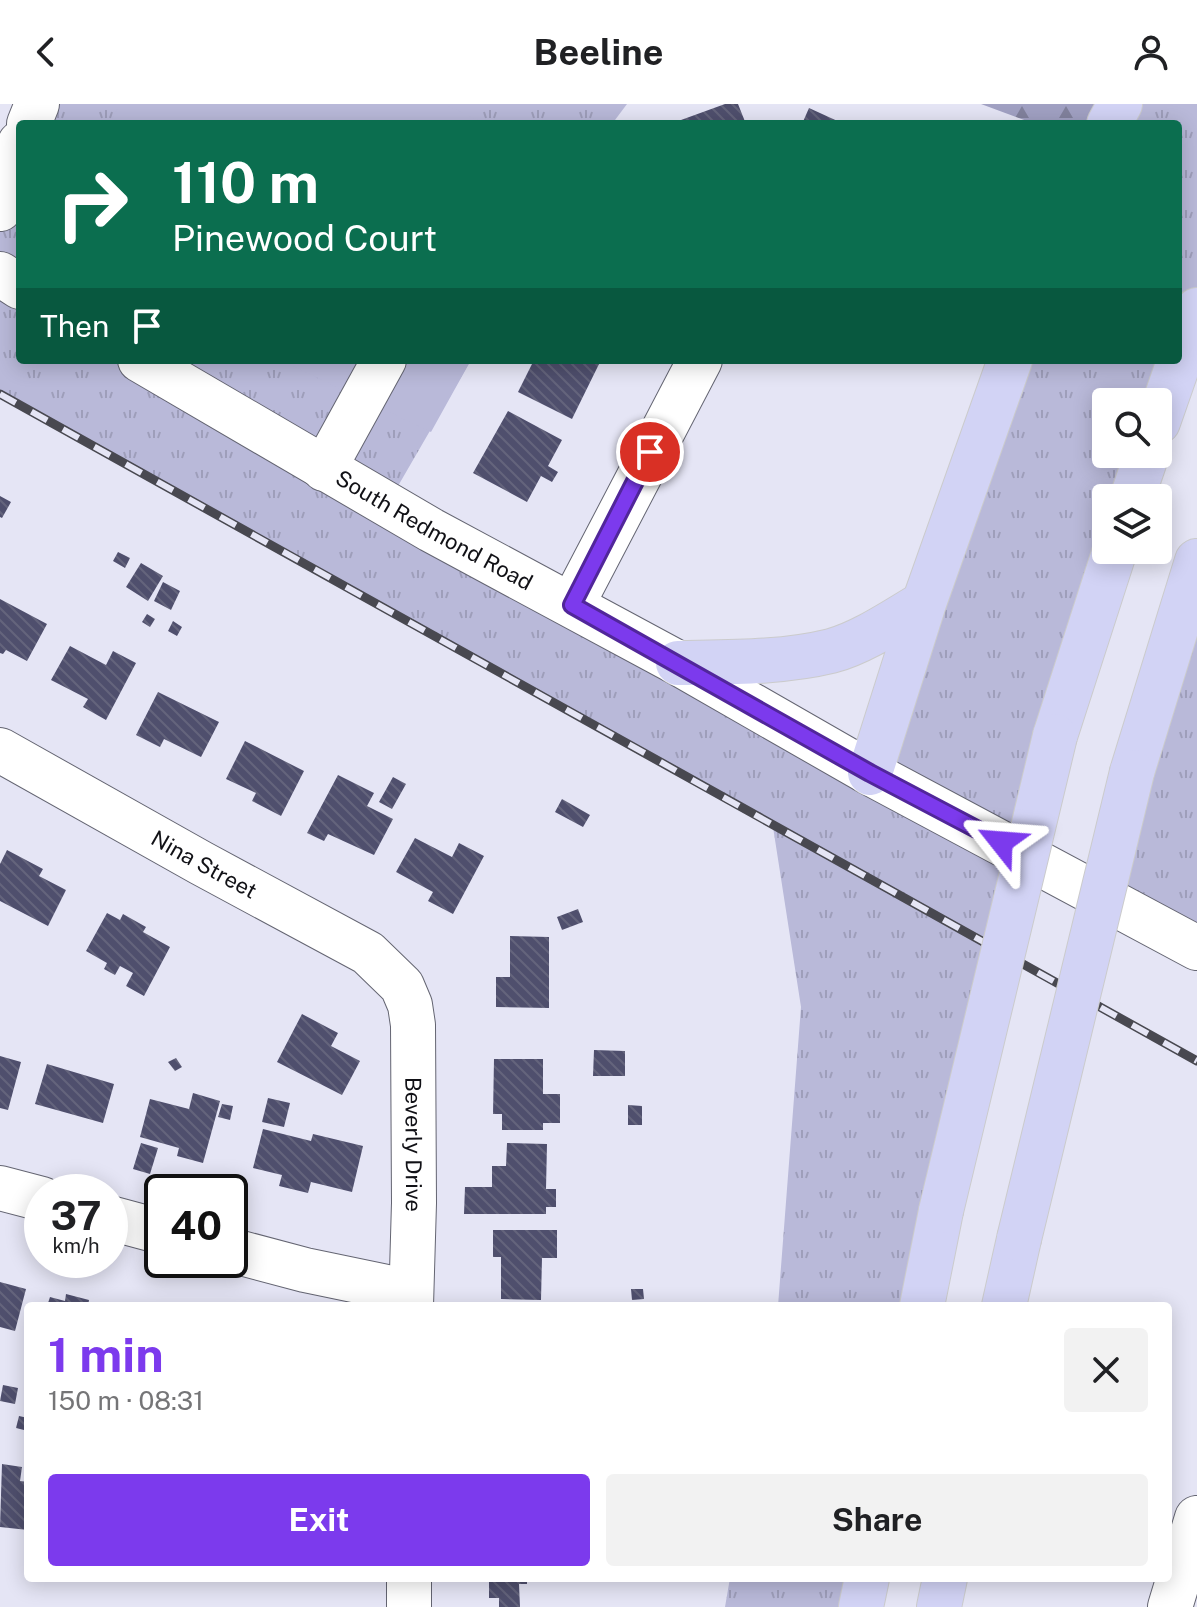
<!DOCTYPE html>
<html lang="en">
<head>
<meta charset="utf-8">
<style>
	:root { --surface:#fff; --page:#f2f2f2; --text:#202124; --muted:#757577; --accent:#7c3aed }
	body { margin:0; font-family:"Public Sans",sans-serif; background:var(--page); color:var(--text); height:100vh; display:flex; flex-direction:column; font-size:30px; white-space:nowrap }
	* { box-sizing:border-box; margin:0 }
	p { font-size:26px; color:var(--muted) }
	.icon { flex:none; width:44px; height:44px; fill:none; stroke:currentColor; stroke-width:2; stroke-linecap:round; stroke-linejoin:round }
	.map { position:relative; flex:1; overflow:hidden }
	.panel { position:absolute; left:24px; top:1198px; width:1148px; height:280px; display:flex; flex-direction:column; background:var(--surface); border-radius:8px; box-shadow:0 4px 20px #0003 }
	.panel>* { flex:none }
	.banner { position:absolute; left:16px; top:16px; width:1166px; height:244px; border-radius:8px; box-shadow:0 4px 20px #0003; background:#0b6e4f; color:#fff; overflow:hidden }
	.buttons { position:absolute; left:1092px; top:284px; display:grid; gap:16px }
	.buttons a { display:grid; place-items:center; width:80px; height:80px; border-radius:8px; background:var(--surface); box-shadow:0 4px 20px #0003; font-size:40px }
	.speed { position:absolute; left:24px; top:1070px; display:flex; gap:16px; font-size:40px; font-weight:700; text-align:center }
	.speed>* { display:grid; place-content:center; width:104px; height:104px; border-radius:50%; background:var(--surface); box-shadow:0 4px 20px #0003; line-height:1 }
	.speed small { font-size:20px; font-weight:400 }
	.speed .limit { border:4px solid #111; border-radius:12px; background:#fff; color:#111 }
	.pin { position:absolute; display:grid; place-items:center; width:68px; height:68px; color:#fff; margin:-34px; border:4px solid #fff; border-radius:50%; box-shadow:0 2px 8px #0007 }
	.me { position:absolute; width:88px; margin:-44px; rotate:298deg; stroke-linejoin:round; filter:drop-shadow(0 0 6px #0008) }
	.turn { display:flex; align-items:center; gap:28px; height:168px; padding:0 24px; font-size:36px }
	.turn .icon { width:104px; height:104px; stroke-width:2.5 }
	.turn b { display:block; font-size:56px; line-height:68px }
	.then { display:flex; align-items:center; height:76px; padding:0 24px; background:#0003; gap:16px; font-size:30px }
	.round { display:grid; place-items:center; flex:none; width:84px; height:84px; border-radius:8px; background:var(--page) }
	.headline { display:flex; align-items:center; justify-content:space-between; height:136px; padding:0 24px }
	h1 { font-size:48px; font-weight:700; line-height:60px; color:var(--accent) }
	.action { display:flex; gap:16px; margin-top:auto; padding:16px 24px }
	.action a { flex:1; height:92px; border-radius:8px; background:var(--accent); color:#fff; font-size:32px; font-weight:700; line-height:92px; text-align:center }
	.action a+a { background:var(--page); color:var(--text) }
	header { display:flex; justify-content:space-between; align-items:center; height:104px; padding:0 24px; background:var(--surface); font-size:36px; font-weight:700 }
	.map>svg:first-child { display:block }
</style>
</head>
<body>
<header><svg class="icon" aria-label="back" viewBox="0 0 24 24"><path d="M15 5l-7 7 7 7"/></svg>Beeline<svg class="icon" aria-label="person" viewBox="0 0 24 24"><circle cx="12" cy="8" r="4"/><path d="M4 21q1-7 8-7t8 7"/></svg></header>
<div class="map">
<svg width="1197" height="1503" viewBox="0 0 1197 1503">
	<defs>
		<pattern id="grass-tufts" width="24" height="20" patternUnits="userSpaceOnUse" patternTransform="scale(2)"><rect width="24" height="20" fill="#b9b9d9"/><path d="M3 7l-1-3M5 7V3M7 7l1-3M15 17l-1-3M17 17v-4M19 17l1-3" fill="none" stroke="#9e9eba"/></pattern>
		<pattern id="forest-firs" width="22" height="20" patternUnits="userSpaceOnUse" patternTransform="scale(2)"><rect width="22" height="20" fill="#a1a1c3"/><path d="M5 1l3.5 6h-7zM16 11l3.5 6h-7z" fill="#82829d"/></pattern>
		<pattern id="building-back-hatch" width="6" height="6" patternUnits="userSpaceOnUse" patternTransform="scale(2)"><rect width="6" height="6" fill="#4f4f6d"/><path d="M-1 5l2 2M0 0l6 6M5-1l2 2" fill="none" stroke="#64647c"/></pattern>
	</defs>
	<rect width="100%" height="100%" fill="#e5e5f5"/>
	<!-- grass -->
	<path fill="url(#grass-tufts)" d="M37 0H627L612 20H29Z
		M1120 0H1197V206L1158 318V298H1106V350H1147L1132 394H1106V446H1115L1055 632 1028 753 941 1107 922 1202H778L801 903 773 723 0 290V105L20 39V256H471L387 401 678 559 870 669 924 499 1010 256H1178V20H1109Z
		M1197 457V844L1100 791Z
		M730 1474H867L861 1503H725Z"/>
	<!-- forest -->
	<path fill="url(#forest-firs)" d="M981 0H1120L1109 20H1035Z"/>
	<!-- garden -->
	<path fill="#b9b9d9" d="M120 0H444L486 20H109Z
		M280 256H471L431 328Z"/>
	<!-- building -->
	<path fill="url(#building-back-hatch)" d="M725 0H738L746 20H670Z
		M809 4 844 20H802Z
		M534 256H601L572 315 518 288Z
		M508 307 562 336 548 362 558 368 552 378 541 372 527 398 473 369Z
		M0 392 11 398 2 414 0 413Z
		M118 448 130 454 125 464 113 457Z
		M141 459 163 472 148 497 126 483Z
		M163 478 180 487 171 506 154 497Z
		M0 495 47 520 27 557 6 546 3 550 0 549Z
		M147 510 155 515 150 523 142 518Z
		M173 517 182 523 177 532 168 527Z
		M70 542 106 561 113 547 136 559 106 616 83 603 88 595 51 576Z
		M158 588 219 618 201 653 164 635 160 643 136 631Z
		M245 637 304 667 281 712 252 697 256 689 226 675Z
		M338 671 374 689 367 702 393 715 374 751 328 730 324 737 307 729Z
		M393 673 406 680 392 705 379 698Z
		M562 695 590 711 583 723 555 708Z
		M415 734 452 753 459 739 484 752 453 810 428 797 433 788 396 768Z
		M7 746 43 765 39 772 66 786 48 822 0 797V760Z
		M578 805 583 818 562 826 557 813Z
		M107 809 120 816 123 810 146 823 143 828 170 843 144 892 126 882 133 869 120 862 115 871 104 865 107 859 86 847Z
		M510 832 549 833V904L496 903V873H510Z
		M302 910 338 929 331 942 360 957 342 991 277 958Z
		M594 946 625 947V972H593Z
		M0 952 21 958 8 1006 0 1004Z
		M176 954 182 963 175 967 168 958Z
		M494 955H543V990H560V1019H543V1026H502V1010H493Z
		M47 960 114 980 103 1019 35 1000Z
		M193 989 220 997 203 1059 177 1052 179 1044 140 1033 150 995 189 1005Z
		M268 994 290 999 284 1023 262 1018Z
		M222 1000 233 1002 230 1016 218 1013Z
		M628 1001 642 1002V1021H628Z
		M263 1025 311 1037 313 1030 363 1042 352 1088 311 1078 308 1089 279 1082 282 1071 253 1064Z
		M141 1039 158 1044 150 1070 133 1065Z
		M507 1039 547 1040 546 1085H556V1103H546V1110H464L465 1083H492V1062H506Z
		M493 1126H557V1154H542L541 1196 501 1195V1153H493Z
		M0 1178 26 1185 15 1227 0 1223Z
		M631 1185H643L644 1195 632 1196Z
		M66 1190 89 1196 88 1202H47L50 1193 65 1197Z
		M3 1281 18 1284 15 1300 0 1297Z
		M19 1312 28 1314V1327L16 1324Z
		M2 1360 22 1363 20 1377 28 1378V1426L0 1423Z
		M489 1474H527V1480H519L520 1503H499V1494H489Z"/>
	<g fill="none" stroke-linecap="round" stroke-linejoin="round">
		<defs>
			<g id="minor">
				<path d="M29 20 37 0"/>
				<path d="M0 105 20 39"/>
				<path d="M0 170 20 183"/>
				<path id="s1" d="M140 256 431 426 678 559 870 669 1197 844"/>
				<path d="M324 365 384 256"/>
				<path d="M572 501 700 256"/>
				<path id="s2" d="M0 646 201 759 368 849 402 882 410 901 413 921 414 1099 411 1202"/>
				<path d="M0 1084 42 1095"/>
				<path d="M110 1114 162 1128"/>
				<path d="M230 1146 305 1166 411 1188"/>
				<path d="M409 1503V1474"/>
				<path d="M1170 1503 1197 1414"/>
			</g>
			<path id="highway" d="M1109 20 1120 0
				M1158 318 1197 206
				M1132 394 1147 350
				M678 559C729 558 782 559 831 547 862 539 897 515 924 499
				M1055 632 1115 446
				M1132 668 1197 457
				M870 669 924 499 1010 256
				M922 1202 941 1107
				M1004 1202 1019 1135
				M861 1503 867 1474
				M939 1503 945 1474"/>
		</defs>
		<!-- minor casing -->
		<use href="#minor" stroke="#646572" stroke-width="46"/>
		<!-- highway casing -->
		<use href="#highway" stroke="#cbcbcc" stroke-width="46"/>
		<!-- minor -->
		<use href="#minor" stroke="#fff" stroke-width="44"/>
		<!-- highway -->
		<use href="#highway" stroke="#d2d3f5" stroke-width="44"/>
		<defs>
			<path id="rail" d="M0 290 1197 957"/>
		</defs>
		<!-- rail casing -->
		<use href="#rail" stroke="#484850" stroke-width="9"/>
		<!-- rail -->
		<use href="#rail" stroke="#e5e5f5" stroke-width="6" stroke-dasharray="18" stroke-linecap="butt"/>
		<defs>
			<path id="highway-bridge" d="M941 1107 1055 632
				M1019 1135 1132 668"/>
		</defs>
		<!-- highway-bridge casing -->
		<use href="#highway-bridge" stroke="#cbcbcc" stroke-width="46" stroke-linecap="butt"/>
		<!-- highway-bridge -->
		<use href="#highway-bridge" stroke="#d2d3f5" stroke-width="44"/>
	</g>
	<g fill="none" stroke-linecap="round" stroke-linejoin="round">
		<defs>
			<path id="route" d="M650 348 572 501 870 669 1001 738"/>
		</defs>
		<!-- route casing -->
		<use href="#route" stroke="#51269a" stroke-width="20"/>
		<!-- route -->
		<use href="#route" stroke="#7c3aed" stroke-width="14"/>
	</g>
	<g text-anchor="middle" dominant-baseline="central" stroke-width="8" stroke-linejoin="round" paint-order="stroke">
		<!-- street labels -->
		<g font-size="22" fill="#111116" stroke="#e5e5f5">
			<text stroke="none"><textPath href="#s1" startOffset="340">South Redmond Road</textPath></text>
			<text stroke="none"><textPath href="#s2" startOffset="234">Nina Street</textPath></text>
			<text stroke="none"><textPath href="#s2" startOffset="628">Beverly Drive</textPath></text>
		</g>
	</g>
</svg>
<div class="buttons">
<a><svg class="icon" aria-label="search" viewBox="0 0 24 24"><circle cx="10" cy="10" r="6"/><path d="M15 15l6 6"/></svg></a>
<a><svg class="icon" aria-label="layers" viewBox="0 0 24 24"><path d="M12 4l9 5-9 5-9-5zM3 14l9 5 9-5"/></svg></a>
</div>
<div class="speed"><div>37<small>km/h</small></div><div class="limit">40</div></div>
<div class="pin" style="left:650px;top:348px;background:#d93025"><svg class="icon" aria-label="arrive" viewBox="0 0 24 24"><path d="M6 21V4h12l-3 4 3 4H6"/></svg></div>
<svg class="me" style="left:1001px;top:738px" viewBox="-20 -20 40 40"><path d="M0-17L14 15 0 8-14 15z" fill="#7c3aed" stroke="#fff" stroke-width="4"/></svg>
<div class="banner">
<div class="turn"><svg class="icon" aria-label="right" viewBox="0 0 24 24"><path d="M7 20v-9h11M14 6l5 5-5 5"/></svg><div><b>110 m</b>Pinewood Court</div></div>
<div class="then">Then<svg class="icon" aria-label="arrive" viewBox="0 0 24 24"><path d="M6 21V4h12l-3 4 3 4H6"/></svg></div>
</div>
<section class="panel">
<div class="headline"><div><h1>1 min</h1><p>150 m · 08:31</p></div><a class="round"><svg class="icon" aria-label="close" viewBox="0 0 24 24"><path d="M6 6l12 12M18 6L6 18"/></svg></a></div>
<div class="action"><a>Exit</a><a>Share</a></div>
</section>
</div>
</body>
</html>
